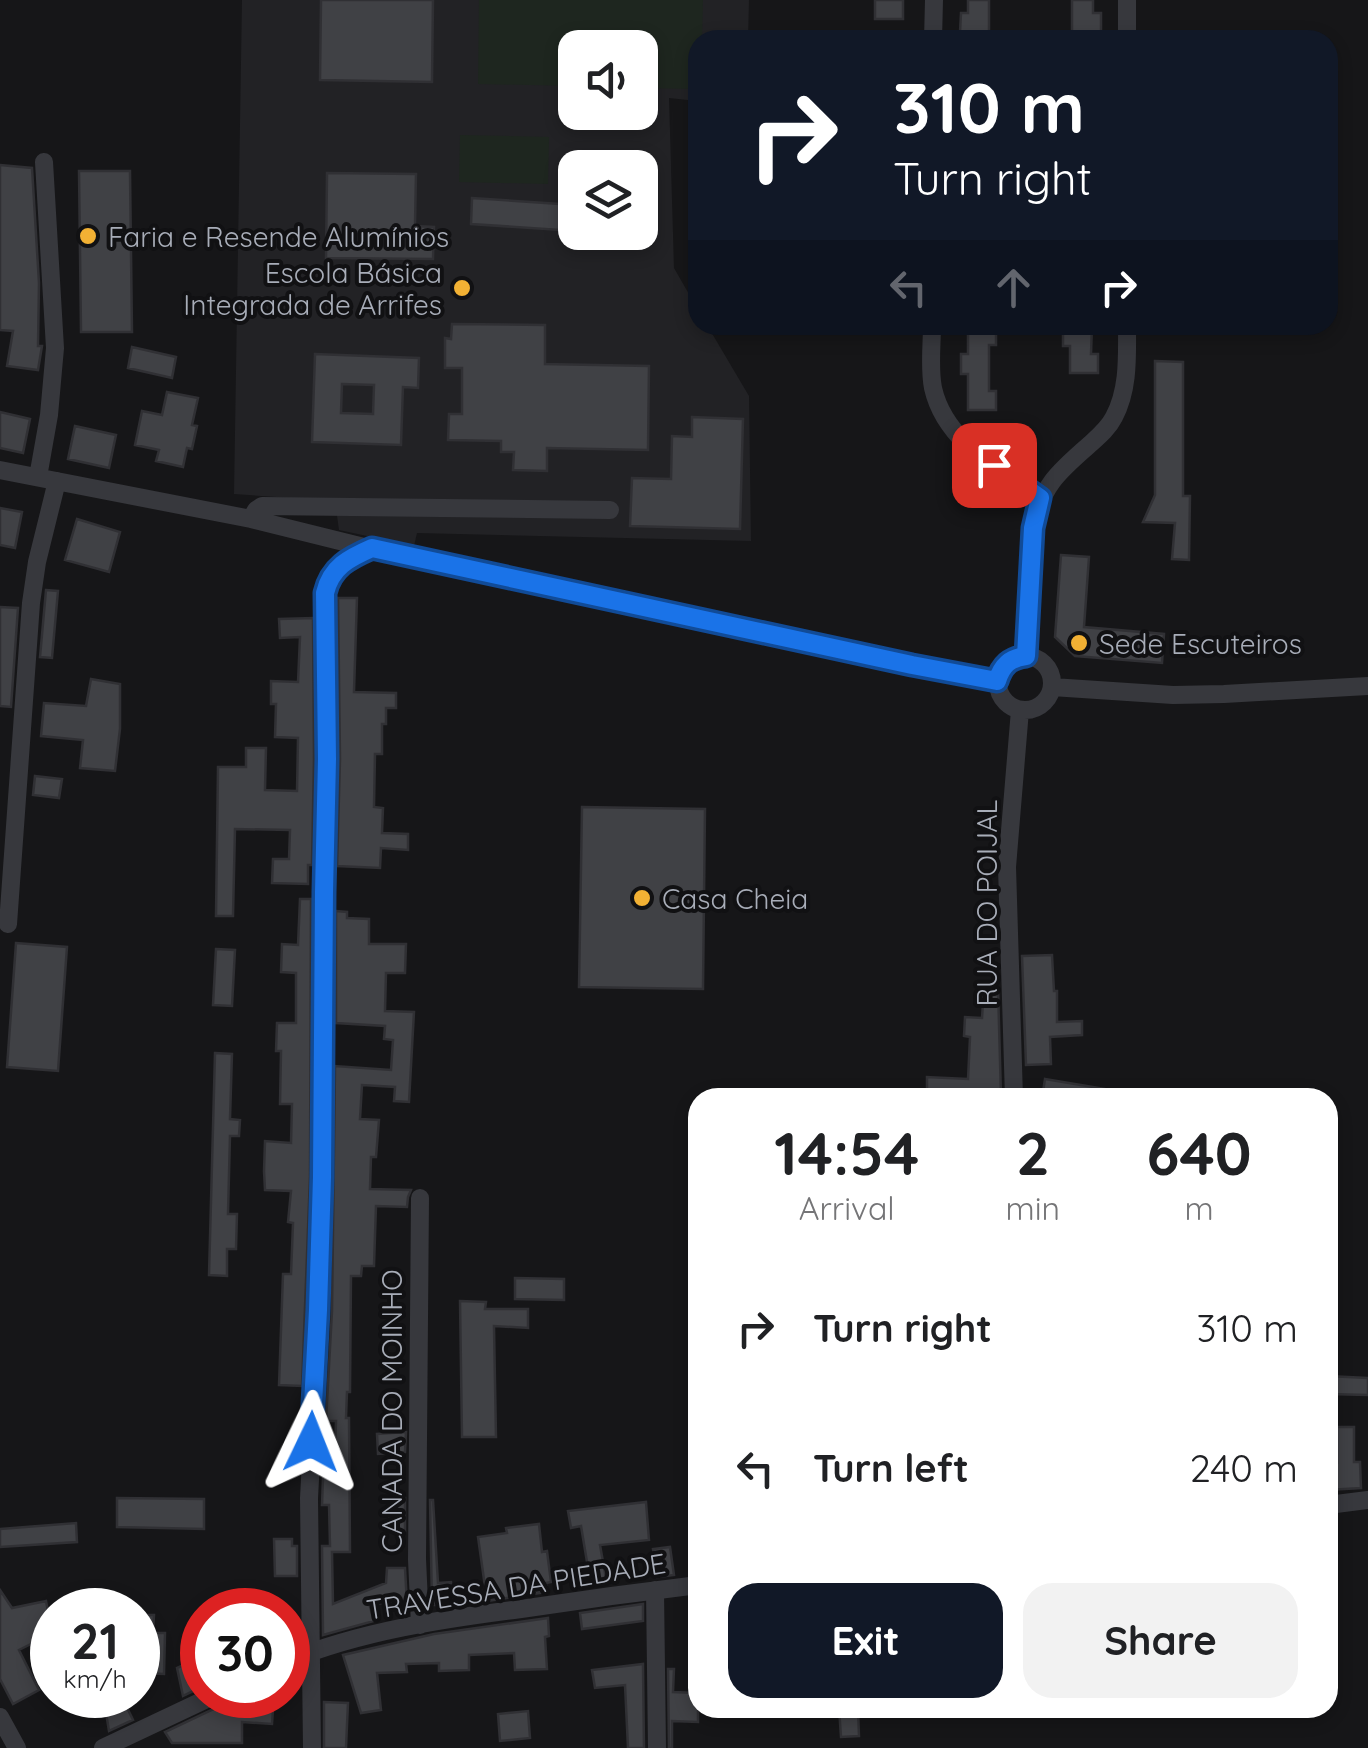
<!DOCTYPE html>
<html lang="en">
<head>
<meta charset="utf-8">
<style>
	:root { --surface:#fff; --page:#f2f2f2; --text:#202124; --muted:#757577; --accent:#111827 }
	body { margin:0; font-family:Quicksand,sans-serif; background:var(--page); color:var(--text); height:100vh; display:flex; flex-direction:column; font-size:38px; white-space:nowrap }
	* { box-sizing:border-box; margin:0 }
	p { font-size:32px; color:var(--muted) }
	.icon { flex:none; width:55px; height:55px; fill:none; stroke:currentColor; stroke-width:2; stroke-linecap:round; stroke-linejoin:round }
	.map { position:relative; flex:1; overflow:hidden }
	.sheet { position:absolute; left:688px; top:1088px; width:650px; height:630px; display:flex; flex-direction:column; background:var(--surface); border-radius:30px; box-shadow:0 5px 15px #0003 }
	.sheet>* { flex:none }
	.guide { position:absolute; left:688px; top:30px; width:650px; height:305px; border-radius:30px; box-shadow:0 5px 15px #0003; background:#111827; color:#fff; overflow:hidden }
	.controls { position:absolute; left:558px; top:30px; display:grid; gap:20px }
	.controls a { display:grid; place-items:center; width:100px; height:100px; border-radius:20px; background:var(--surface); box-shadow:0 5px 15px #0003; font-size:50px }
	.speed { position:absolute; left:30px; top:1588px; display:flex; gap:20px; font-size:50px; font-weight:700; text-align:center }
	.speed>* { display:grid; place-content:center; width:130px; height:130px; border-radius:50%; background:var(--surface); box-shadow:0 5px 15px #0003; line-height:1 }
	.speed small { font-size:25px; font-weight:400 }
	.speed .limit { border:15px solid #d22; background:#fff; color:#111 }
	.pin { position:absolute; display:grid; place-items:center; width:85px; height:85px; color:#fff; margin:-42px; border-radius:20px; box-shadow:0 5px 15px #0006 }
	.me { position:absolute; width:110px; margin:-55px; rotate:2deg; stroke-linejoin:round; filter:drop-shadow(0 0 8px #0008) }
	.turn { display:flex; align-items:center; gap:35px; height:210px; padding:0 40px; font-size:45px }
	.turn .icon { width:130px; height:130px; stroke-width:2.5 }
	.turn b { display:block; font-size:70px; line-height:85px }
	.lanes { display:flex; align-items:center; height:95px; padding:0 40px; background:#0003; justify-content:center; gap:50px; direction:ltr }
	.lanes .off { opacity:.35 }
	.eta { display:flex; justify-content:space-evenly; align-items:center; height:170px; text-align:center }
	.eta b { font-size:60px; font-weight:700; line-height:70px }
	.button { display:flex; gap:20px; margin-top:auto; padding:20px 40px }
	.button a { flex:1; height:115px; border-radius:30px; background:var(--accent); color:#fff; font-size:40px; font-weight:700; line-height:115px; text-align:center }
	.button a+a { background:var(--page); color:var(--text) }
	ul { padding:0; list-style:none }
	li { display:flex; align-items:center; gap:30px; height:140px; padding:0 40px }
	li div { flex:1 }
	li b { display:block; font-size:38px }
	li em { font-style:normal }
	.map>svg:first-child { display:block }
</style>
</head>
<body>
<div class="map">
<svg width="1368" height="1748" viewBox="0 0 1368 1748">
	<rect width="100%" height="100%" fill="#161618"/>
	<!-- built -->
	<path fill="#222225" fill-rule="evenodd" d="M242 0H749L748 40H698L697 101 669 98 674 268 697 308 698 325H707L749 396 751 541 417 533 414 546 339 530 335 501 234 494ZM575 48H640V112H575ZM575 168H640V232H575Z"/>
	<!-- green -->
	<path fill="#1e261f" d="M479 0H703L702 40H698L697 89 640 88V48H575V86L478 84Z
		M460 135 549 137 548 184 459 182Z"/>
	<!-- building -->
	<path fill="#404145" stroke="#303034" stroke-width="2.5" fill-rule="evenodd" d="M321 0H433L432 82 320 80Z
		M875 0H903V19H875Z
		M968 0H989V40H969V32H960L961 13H968Z
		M1072 0H1093V13H1101V32H1092V40H1072Z
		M0 165 32 168 39 283 38 346H42L38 370 7 366 13 331 0 330Z
		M79 171H130L132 332H81Z
		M327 173 416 174 415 226 434 227 433 259 326 258Z
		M472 198 575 205V231L471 224Z
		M452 324 545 325V364L649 366 648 450 547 448V471L513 470 514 452H501V441L448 440 449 414H462V368H445V338L451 339Z
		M968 326H996V345H989V391H996V410H968V374H961V354H968Z
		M1063 327H1092L1091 354H1098V373H1070V346H1063Z
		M132 347 176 357 172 378 128 368Z
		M315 354 419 358 418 388 403 387 401 445 312 442ZM342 384 374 385 373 414 341 413Z
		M1155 361 1183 362V496H1190L1189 560 1172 559 1175 523 1143 522 1155 495Z
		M167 392 198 398 192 425 197 426 192 449 187 448 183 467 156 461 159 450 135 445 142 411 162 415Z
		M0 412 30 419 23 453 0 448Z
		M692 417 743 419 740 529 630 526 632 478 671 479 672 436 692 437Z
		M75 426 116 435 109 468 68 459Z
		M0 508 22 512 15 548 0 545Z
		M77 519 120 532 109 572 65 560Z
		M1061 555 1089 557 1084 627 1164 634 1162 663 1075 656 1055 637Z
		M46 590 58 591 52 658 40 657Z
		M338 598H357L354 692 396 693V708H386V724H382V754H375L374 807 383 808 382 833 408 834V850L381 848 380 868 337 866 340 759Z
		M0 607 18 608 11 707 0 706Z
		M313 618 314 759 312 865H308V884L272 883 273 859H289L290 830 235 829 233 916H216L218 767H246V748H266L265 790 297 791 298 738 275 737 276 704H271V681L298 682 300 637 280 638 279 619Z
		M91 679 120 684V729L115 771 80 768 83 740 41 736 44 703 86 706Z
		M35 776 62 779 59 798 33 795Z
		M582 807 705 809 703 989 579 987Z
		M300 899H311L310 1177 302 1386 279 1385 283 1274H291L293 1223 288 1222 291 1191 265 1190 264 1171 265 1141 291 1143 292 1104H280L281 1051H276L277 1023H296V973L281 972 282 944 298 945Z
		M336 911 347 912V918L369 919V944H406L405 973H386L385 1011 414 1012 409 1102 394 1101 395 1087 362 1085 360 1119 379 1120 376 1157H371L370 1189 411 1190 408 1197 407 1207 376 1206 374 1266H362L361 1276H351L350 1392H347L346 1418H349L350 1552H332L333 1604 386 1583 387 1568H405L407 1604 369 1603 374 1621 323 1635 322 1546H330L329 1505H322L324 1450H335L336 1421H326L332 1311 335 1066 391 1070 393 1040 384 1039 385 1026 336 1023Z
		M16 943 67 947 58 1071 7 1067Z
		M216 949 235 950 232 1006 213 1005Z
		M1052 955 1054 991H1057V1022L1082 1021V1035L1050 1037 1051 1064 1026 1065 1022 956Z
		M984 987 998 988 1001 1096 927 1092V1077L968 1079 970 1037 964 1036 965 1017 982 1018Z
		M215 1053 232 1054 230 1119 240 1120 239 1136H230L228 1214H237L236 1249H227V1276L209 1275Z
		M1045 1079 1105 1089 1104 1098H1042Z
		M515 1278 564 1279V1300L515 1299Z
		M460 1301 486 1302 485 1309H528V1328L494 1326 496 1437H462Z
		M1328 1376 1368 1378V1395L1328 1394Z
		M1337 1427H1354V1462H1360L1361 1488 1328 1490V1464L1337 1463Z
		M406 1432 405 1452 378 1454 377 1434Z
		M117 1498 204 1499V1529L117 1527Z
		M390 1498H405V1531L389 1530Z
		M430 1500H433L438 1583 451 1582 452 1605H432Z
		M646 1502 649 1540 600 1545 607 1584 591 1586 581 1526 571 1528 568 1511Z
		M76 1523 77 1542 0 1547V1529Z
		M539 1524 542 1552 547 1551 551 1582 546 1583 547 1592 487 1601 478 1537 507 1533 506 1528Z
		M274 1539H292V1546H297V1576H275Z
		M670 1547 674 1575 657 1577 653 1549Z
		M0 1590 12 1608 46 1601 50 1622H52V1641H37L19 1650 39 1690 13 1704 0 1679Z
		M643 1604V1621L582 1629 580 1613Z
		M138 1615H154L153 1633H165L164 1674 138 1673Z
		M548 1618 549 1636 545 1637 547 1669 515 1670 514 1653 469 1655V1670L439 1671V1663L406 1664 407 1672 377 1673 381 1710 361 1713 343 1655 434 1634Z
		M196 1659 202 1679V1687L183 1696 177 1668Z
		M643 1664 644 1748H628L625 1685 595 1688 592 1670Z
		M668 1669H674L673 1692 698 1693V1722L672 1721V1748H669Z
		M103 1695H121L133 1720 109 1731 106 1713 110 1711Z
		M227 1695H274L272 1724 242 1722V1743H172L165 1732 220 1706 226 1701Z
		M324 1702 348 1703 346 1748H324Z
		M839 1708H858L859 1736 841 1737Z
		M528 1711 530 1738 500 1741 498 1714Z"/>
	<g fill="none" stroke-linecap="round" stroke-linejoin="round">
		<!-- minor -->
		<path stroke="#37383d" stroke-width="18" d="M933 40 934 0
			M1127 40V0
			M932 325C932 345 929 368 933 388 945 442 999 469 1041 498
			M0 470 251 519 372 549 911 665 997 681
			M38 477 49 415 55 348 44 162
			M251 519 256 510 262 506 610 510
			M1027 656 1033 528C1041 487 1058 472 1088 446 1098 437 1108 429 1114 417 1129 389 1127 356 1127 325
			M998 683a27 27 0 1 1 54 0a27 27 0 1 1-54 0Z
			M1052 687 1173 695 1224 694 1368 686
			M8 924 31 603 37 562 57 481
			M1014 1098 1007 867 1020 710
			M1328 1505 1368 1500
			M655 1590 657 1748
			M420 1625 417 1559 420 1198
			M288 1661C361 1631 443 1619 521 1609 580 1600 639 1592 698 1585
			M0 1717 17 1748
			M103 1748 215 1695
			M312 1748 309 1498 319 1311 322 1177 324 892 327 759 325 593C331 567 349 558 372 549"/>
	</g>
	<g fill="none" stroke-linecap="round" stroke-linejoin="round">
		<defs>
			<path id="route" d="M311 1442 318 1310 322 1177 324 892 327 759 325 593C331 567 349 558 372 548L912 665 997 681C1002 665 1010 658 1026 656L1033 528 1040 498 994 465"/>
		</defs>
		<!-- route casing -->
		<use href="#route" stroke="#114b97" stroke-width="25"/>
		<!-- route -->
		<use href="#route" stroke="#1a73e8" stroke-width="18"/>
	</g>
	<!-- markers -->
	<g fill="#f2b134" stroke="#111113" stroke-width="4">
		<circle cx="88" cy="236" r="10"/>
		<circle cx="462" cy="288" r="10"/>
		<circle cx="1079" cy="643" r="10"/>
		<circle cx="642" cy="898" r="10"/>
	</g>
	<g text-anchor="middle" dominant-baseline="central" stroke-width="8" stroke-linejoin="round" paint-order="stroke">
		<!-- poi labels -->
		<g font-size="28" fill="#a8adb8" stroke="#111113" text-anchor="start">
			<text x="108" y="236">Faria e Resende Alumínios</text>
			<text x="442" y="272" text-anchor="end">Escola Básica<tspan x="442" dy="32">Integrada de Arrifes</tspan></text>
			<text x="1099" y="643">Sede Escuteiros</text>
			<text x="662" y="898">Casa Cheia</text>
		</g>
		<!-- street labels -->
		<g font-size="28" fill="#a8adb8" stroke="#111113">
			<text transform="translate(986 903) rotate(-90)">RUA DO POIJAL</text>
			<text transform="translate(391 1411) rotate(-90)">CANADA DO MOINHO</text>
			<text transform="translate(516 1586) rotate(-9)">TRAVESSA DA PIEDADE</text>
		</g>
	</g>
</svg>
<div class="controls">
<a><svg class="icon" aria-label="sound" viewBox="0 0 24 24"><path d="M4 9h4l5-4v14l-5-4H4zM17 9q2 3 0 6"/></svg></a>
<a><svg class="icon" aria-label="layers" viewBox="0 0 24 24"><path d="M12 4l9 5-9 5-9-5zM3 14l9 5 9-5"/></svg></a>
</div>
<div class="speed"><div>21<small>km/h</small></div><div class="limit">30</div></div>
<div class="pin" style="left:994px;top:465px;background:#d93025"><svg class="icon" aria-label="arrive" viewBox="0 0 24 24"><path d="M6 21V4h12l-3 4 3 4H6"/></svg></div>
<svg class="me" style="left:311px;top:1442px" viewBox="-20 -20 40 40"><path d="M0-17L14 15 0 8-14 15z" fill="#1a73e8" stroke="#fff" stroke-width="4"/></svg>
<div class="guide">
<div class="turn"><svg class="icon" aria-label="right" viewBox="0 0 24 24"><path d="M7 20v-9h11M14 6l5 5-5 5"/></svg><div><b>310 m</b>Turn right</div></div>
<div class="lanes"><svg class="icon off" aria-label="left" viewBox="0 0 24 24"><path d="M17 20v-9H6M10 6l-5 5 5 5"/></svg><svg class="icon off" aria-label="ahead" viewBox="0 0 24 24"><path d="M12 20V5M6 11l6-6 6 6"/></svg><svg class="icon" aria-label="right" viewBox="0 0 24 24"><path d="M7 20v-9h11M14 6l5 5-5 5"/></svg></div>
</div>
<section class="sheet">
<div class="eta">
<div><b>14:54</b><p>Arrival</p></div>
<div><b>2</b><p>min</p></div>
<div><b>640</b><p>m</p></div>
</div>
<ul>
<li><svg class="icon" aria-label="right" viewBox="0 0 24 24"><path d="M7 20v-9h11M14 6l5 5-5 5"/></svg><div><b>Turn right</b></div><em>310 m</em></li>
<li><svg class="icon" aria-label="left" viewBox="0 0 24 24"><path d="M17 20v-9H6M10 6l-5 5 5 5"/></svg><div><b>Turn left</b></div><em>240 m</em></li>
</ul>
<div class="button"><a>Exit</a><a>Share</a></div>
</section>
</div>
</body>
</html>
